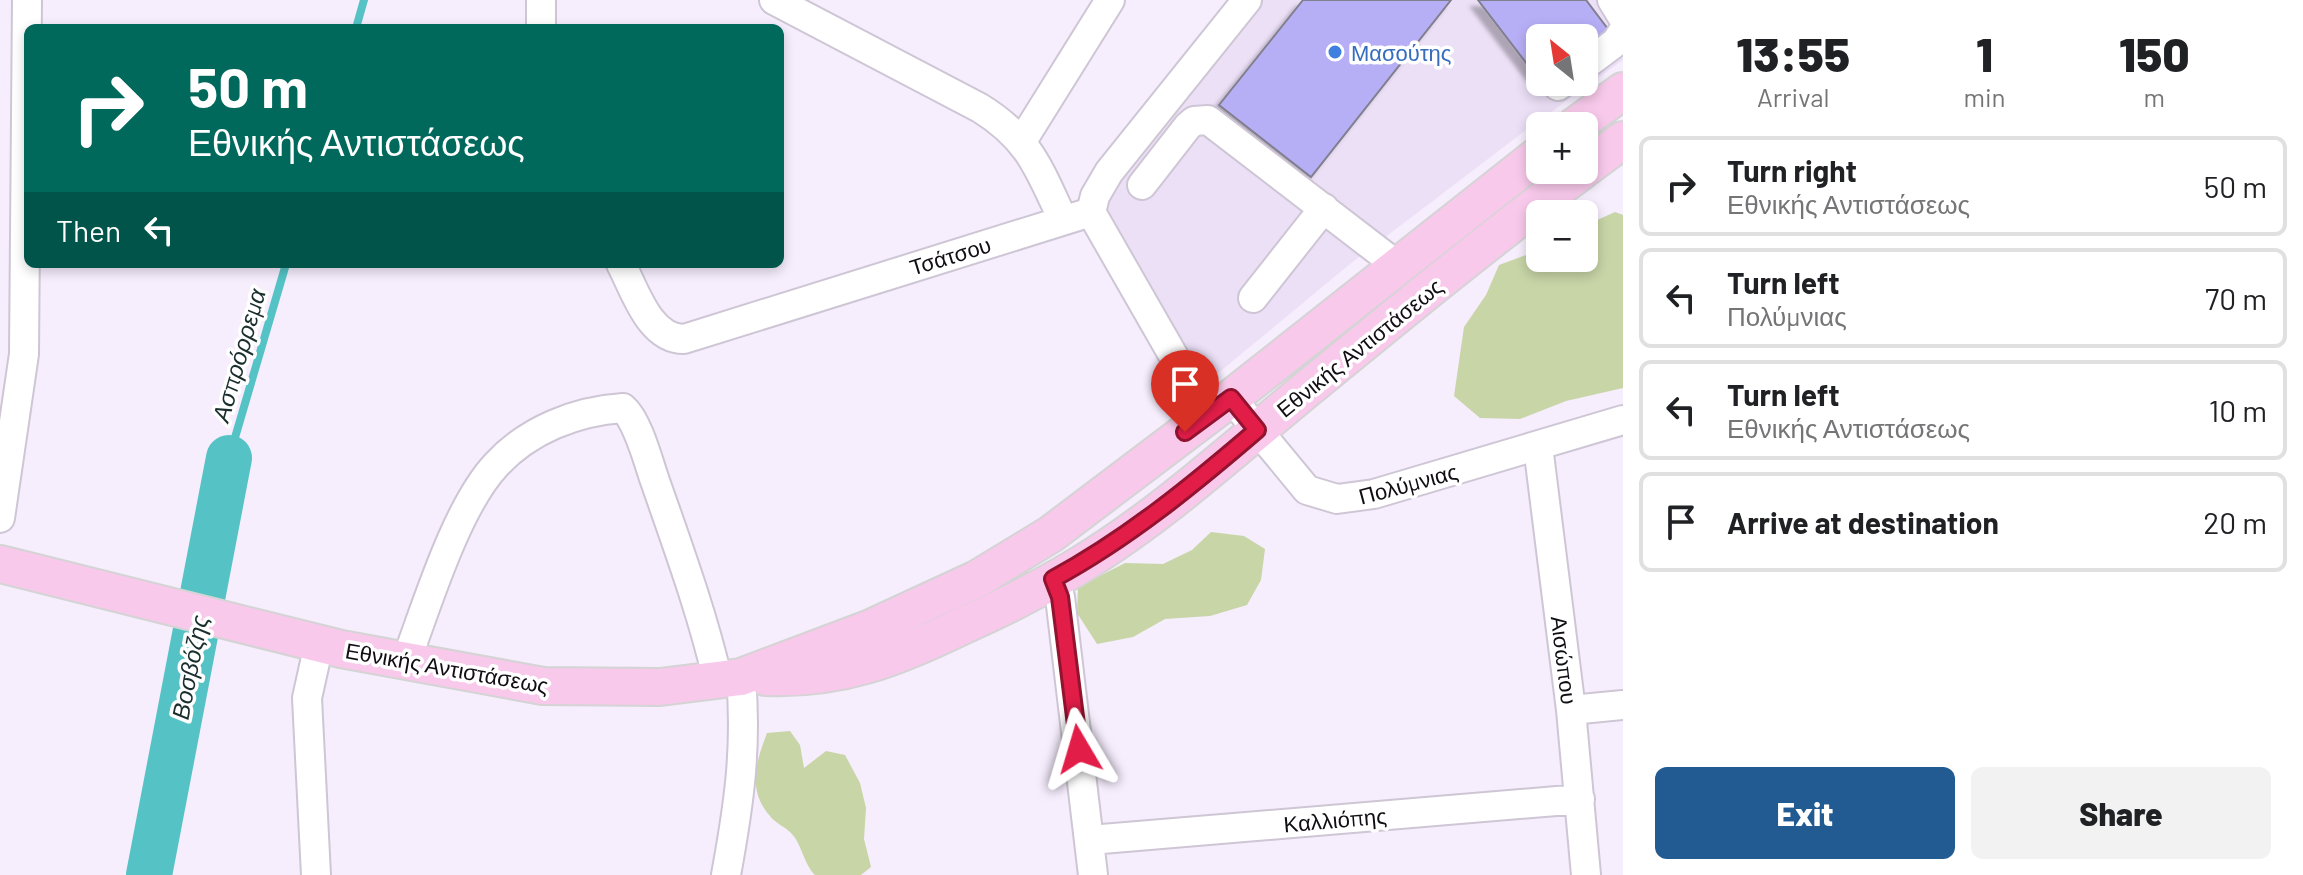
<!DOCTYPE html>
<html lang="en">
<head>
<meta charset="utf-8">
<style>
	:root { --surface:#fff; --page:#f2f2f2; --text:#202124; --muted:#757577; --line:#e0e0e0; --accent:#225a92 }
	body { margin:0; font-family:Barlow,sans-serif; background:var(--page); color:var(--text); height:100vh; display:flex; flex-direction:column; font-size:30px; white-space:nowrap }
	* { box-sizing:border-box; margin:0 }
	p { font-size:26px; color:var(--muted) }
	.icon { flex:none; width:44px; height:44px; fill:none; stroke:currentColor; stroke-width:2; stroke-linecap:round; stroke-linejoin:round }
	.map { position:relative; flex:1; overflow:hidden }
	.panel { display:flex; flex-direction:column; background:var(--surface); width:680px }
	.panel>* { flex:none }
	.guide { position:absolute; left:24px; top:24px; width:760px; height:244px; border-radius:12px; box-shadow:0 4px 12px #0003; background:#00695c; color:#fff; overflow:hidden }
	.needle { width:52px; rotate:330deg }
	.fabs { position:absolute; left:1526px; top:24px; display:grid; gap:16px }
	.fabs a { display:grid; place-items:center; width:72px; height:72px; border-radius:12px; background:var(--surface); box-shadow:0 4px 12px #0003; font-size:40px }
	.pin { position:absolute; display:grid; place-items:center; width:68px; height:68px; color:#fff; margin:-82px -34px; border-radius:50% 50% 50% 0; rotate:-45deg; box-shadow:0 0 8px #0007 }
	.pin .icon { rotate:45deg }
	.me { position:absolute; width:88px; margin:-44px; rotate:353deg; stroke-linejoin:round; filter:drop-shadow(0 0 6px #0008) }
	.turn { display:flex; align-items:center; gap:28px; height:168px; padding:0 32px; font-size:36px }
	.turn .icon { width:104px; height:104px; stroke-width:2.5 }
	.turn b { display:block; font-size:56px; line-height:68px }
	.then { display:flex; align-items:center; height:76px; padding:0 32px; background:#0003; gap:16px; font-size:30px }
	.eta { display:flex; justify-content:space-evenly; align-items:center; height:136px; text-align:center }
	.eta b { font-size:48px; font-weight:800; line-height:56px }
	.button { display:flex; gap:16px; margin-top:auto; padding:16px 32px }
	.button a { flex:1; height:92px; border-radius:12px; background:var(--accent); color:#fff; font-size:32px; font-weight:800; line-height:92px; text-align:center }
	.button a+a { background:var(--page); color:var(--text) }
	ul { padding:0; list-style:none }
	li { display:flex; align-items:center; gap:24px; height:100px; margin:0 16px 12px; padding:0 16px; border:4px solid var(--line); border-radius:12px }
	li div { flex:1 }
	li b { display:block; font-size:30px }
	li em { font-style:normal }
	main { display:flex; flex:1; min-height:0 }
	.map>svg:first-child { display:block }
</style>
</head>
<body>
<main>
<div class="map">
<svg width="1623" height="875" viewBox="0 0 1623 875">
	<defs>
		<filter id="shadow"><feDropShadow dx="-7" dy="7" stdDeviation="2" flood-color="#0004"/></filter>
	</defs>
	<rect width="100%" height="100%" fill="#f6edfd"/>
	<!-- built -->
	<path fill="#ece0f7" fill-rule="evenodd" d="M1258 0H1623V60L1526 130 1350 264 1205 384 1100 198ZM1540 38H1584V82H1540Z"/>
	<!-- green -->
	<path fill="#c8d5a7" d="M1615 212 1623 215V388L1566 401 1520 419 1480 418 1454 396 1464 327 1486 295 1499 265 1540 250V258H1584V226Z
		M1211 532 1244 536 1265 549 1261 580 1247 605 1210 616 1165 619 1133 637 1097 644 1077 613 1078 587 1125 563 1163 564 1192 550Z
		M790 731 800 745 804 768 826 751 845 755 860 783 866 808 864 839 871 867 861 875H815C803 863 802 843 790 832 784 826 775 823 770 816 747 790 756 762 767 733Z"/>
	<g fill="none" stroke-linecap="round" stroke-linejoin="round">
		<!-- stream -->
		<path stroke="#55c3c5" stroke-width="8" d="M356 28 364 0
			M229 458 286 264"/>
		<!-- river -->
		<path stroke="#55c3c5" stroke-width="46" d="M149 875 229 458"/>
	</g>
	<!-- building -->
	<path fill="#b7aff6" stroke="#807f8e" stroke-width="2" filter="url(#shadow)" d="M1303 0H1451L1311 177 1219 105Z
		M1478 0H1586L1611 33 1584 53V38H1540V81Z"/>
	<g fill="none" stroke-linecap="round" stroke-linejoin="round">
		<defs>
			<path id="minor" d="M774 0 980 108C1030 139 1039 169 1063 220
				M1612 0 1623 18
				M541 28V0
				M1584 66 1616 42 1623 31
				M1558 86 1563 82
				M1022 141 1110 0
				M1142 185 1188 126 1194 121 1208 120 1398 266
				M1091 212 1095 196 1109 172 1247 0
				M621 264C635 290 649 339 684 339L1091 212 1208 416
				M1253 298 1324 208
				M1231 398 1307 490 1337 499 1374 494 1623 420
				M1538 446 1571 710 1586 875
				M0 518 24 354 27 0
				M1053 579 1060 597 1093 875
				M406 661C427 605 456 508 496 465 528 430 576 411 623 408 638 421 648 461 655 481 678 547 702 612 718 681
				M1571 710 1623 705
				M1090 840 1580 799
				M316 875 307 698 319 644
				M726 875C739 804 747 749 741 677"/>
			<path id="major" d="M1575 126 1623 91
				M1584 169 1623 140
				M0 564 341 649 543 686 660 687 741 677 871 628 977 579 1051 534 1231 398 1540 154
				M766 677C841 680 896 658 962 626 1002 608 1042 588 1080 565 1164 514 1237 446 1313 384 1402 311 1491 238 1583 170"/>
		</defs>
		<!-- minor casing -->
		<use href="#minor" stroke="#cec6d5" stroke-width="32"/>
		<!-- major casing -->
		<use href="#major" stroke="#d4d4d5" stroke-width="40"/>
		<!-- minor -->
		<use href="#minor" stroke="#fff" stroke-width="28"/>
		<!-- major -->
		<use href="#major" stroke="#f8c9eb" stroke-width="36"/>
	</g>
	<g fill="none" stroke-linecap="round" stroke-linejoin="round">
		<defs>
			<path id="route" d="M1079 749 1060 597 1053 579C1127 539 1193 485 1257 430L1231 398 1185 432"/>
		</defs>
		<!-- route casing -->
		<use href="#route" stroke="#92132f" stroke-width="20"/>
		<!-- route -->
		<use href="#route" stroke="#e11d48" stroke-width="14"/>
	</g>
	<!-- markers -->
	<circle fill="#3f7fe0" stroke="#fff" stroke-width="3" cx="1335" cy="52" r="8"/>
	<g text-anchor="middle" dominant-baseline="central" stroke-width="7" stroke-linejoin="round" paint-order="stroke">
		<!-- shop labels -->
		<g font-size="22" fill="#366cbe" stroke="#fff" text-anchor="start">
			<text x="1351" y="52">Μασούτης</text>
		</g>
		<!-- street labels -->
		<g font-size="22" fill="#110e13" stroke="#fff">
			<text transform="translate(950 255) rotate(-17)">Τσάτσου</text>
			<text transform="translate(1359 347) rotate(-39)">Εθνικής Αντιστάσεως</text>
			<text transform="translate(1408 483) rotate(-15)">Πολύμνιας</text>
			<text transform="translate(1565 660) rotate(83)">Αισώπου</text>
			<text transform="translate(447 667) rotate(10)">Εθνικής Αντιστάσεως</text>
			<text transform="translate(1335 819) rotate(-5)">Καλλιόπης</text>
		</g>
		<!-- water labels -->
		<g font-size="24" font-style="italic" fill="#1a2e2e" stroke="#fff">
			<text transform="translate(238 355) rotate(-74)">Ασπρόρρεμα</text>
			<text transform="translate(189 667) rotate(-79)">Βοσβόζης</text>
		</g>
	</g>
</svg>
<div class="fabs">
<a><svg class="needle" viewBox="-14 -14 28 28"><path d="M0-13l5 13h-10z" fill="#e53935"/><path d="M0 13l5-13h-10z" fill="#757577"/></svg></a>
<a>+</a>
<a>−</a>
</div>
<div class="pin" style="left:1185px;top:432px;background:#d93025"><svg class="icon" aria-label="arrive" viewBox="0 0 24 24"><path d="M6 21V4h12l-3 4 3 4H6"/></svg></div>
<svg class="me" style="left:1079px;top:749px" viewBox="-20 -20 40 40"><path d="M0-17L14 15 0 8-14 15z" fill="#e11d48" stroke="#fff" stroke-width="4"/></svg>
<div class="guide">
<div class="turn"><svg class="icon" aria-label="right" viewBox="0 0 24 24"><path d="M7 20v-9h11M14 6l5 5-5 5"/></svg><div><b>50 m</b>Εθνικής Αντιστάσεως</div></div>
<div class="then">Then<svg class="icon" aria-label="left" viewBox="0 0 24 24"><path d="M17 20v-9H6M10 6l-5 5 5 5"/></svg></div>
</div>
</div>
<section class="panel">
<div class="eta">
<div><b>13:55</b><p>Arrival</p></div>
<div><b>1</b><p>min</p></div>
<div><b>150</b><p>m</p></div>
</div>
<ul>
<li><svg class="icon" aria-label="right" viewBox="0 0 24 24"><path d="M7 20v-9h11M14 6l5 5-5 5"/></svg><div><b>Turn right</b><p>Εθνικής Αντιστάσεως</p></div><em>50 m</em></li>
<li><svg class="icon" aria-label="left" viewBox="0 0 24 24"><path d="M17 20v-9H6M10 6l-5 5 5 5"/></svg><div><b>Turn left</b><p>Πολύμνιας</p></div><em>70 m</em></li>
<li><svg class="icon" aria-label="left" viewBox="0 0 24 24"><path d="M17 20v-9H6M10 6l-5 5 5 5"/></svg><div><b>Turn left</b><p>Εθνικής Αντιστάσεως</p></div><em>10 m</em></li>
<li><svg class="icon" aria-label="arrive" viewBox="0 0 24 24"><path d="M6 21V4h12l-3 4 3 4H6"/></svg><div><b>Arrive at destination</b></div><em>20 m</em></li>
</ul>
<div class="button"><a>Exit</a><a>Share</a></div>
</section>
</main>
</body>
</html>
